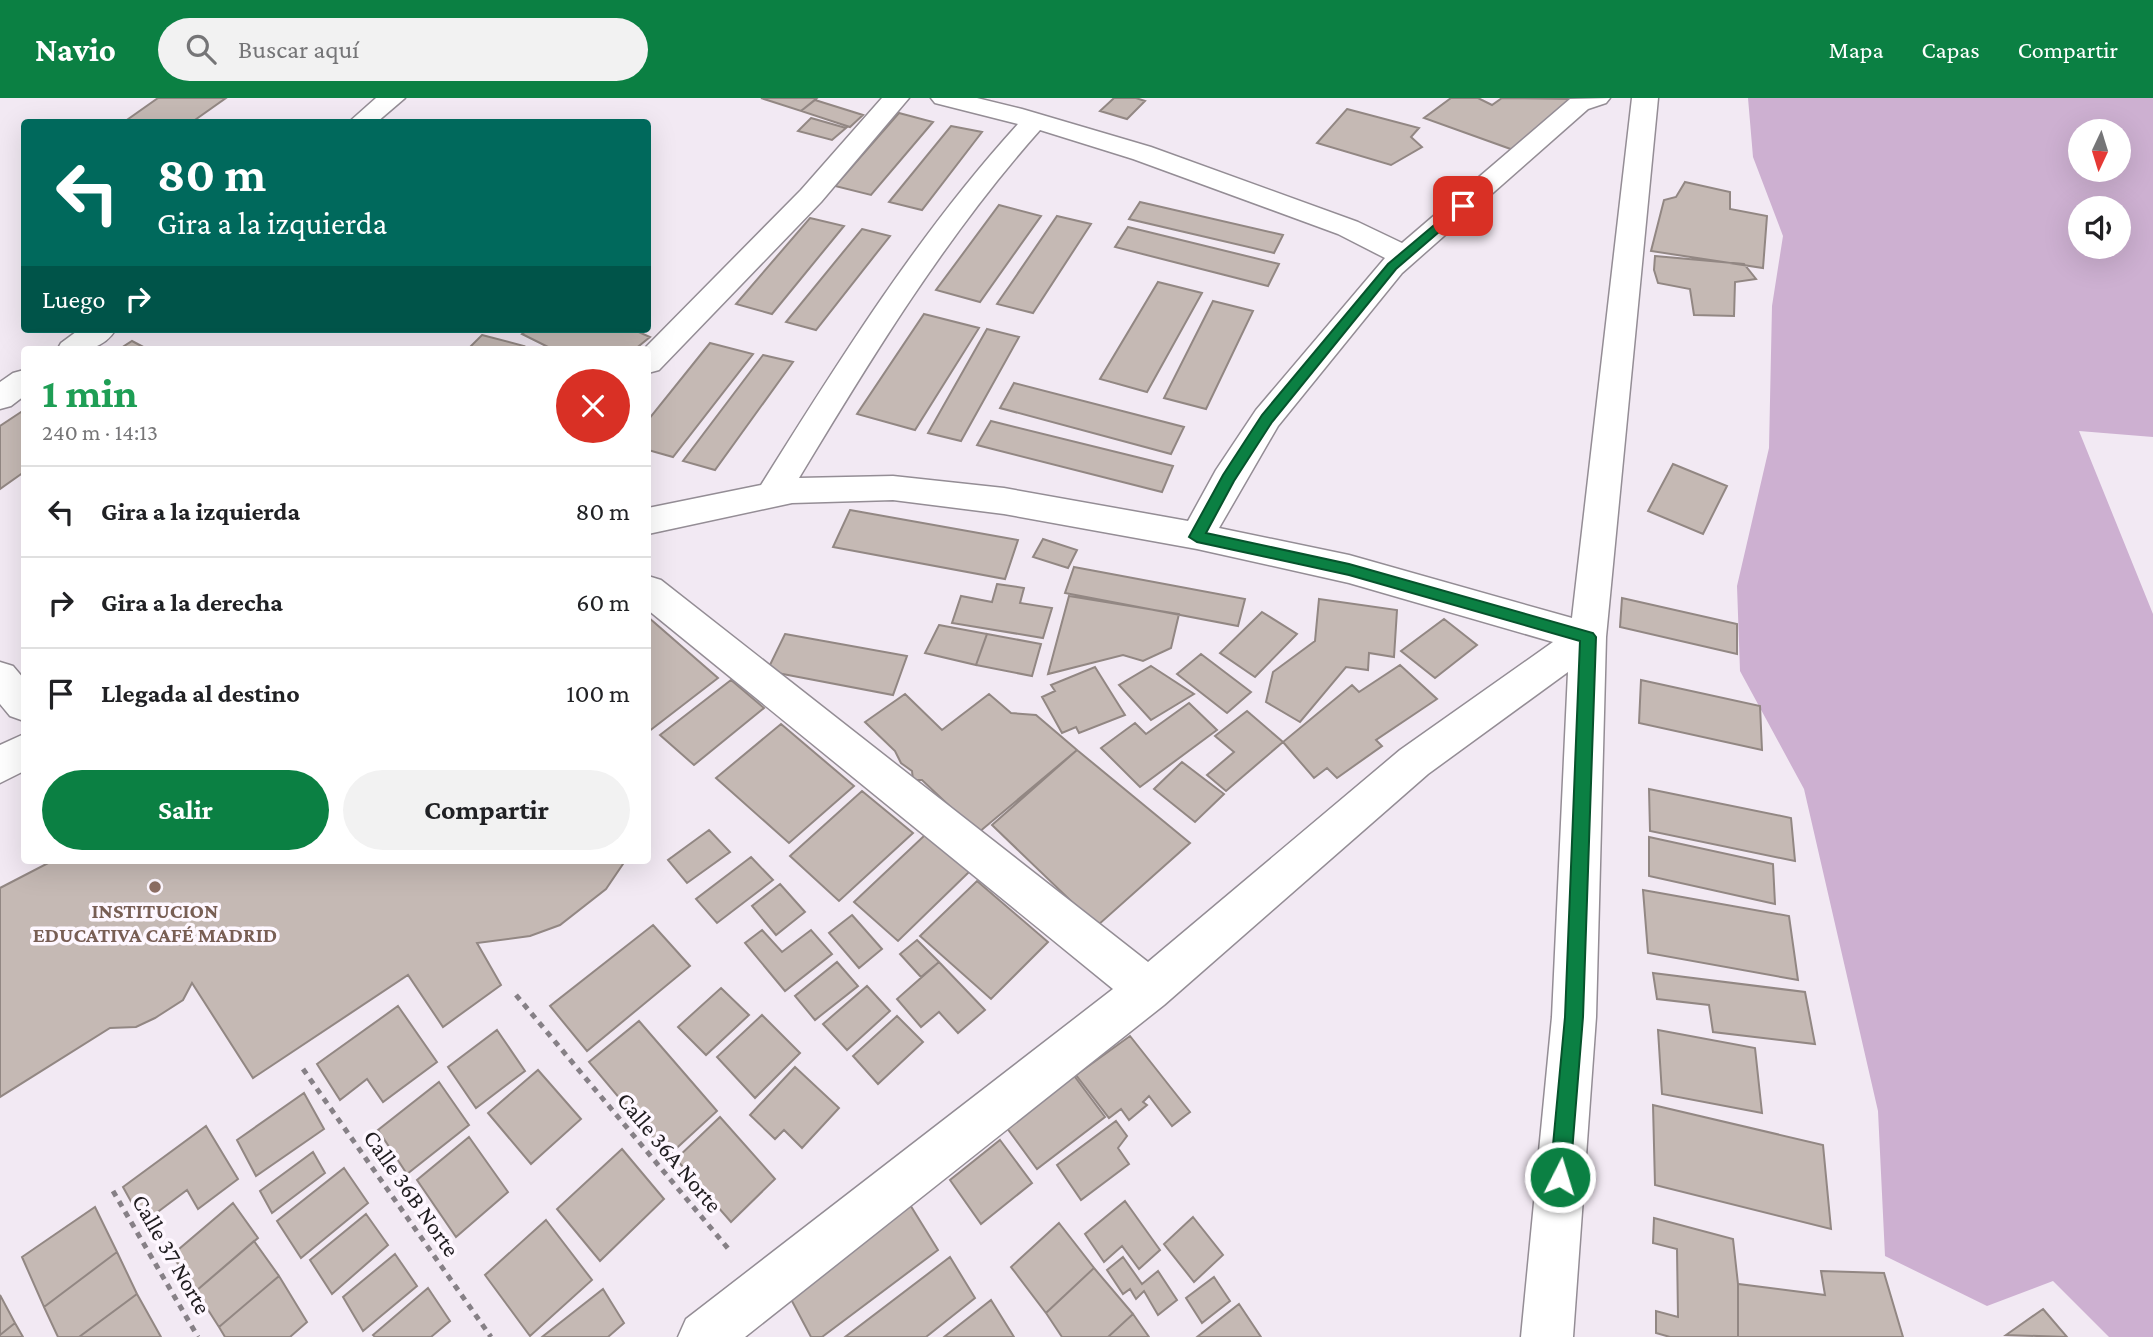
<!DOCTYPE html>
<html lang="es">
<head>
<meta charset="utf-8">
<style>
	:root { --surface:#fff; --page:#f2f2f2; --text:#202124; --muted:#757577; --line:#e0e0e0; --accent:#0b8043 }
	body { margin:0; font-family:"Crimson Pro",serif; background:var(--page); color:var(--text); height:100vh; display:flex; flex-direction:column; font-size:26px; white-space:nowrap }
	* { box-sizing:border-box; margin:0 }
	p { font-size:23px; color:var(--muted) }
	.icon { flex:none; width:38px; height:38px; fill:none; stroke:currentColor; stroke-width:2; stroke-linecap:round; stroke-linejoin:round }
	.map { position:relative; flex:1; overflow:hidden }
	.details { position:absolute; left:21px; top:248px; width:630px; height:518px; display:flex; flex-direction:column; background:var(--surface); border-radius:7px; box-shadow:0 7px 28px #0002 }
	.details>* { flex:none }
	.banner { position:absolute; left:21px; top:21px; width:630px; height:214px; border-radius:7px; box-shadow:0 7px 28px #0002; background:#00695c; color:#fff; overflow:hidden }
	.needle { width:46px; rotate:184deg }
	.controls { position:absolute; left:2068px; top:21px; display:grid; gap:14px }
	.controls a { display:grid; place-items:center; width:63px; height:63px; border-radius:50%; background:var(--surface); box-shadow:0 7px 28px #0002; font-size:35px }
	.pin { position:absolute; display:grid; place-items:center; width:60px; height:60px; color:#fff; margin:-30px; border-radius:14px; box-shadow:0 4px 10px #0006 }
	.me { position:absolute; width:77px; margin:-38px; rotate:5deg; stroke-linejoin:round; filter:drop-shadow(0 0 5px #0008) }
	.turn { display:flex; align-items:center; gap:24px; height:147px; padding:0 21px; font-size:32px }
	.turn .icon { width:91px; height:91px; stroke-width:2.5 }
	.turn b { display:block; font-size:49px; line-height:60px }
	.then { display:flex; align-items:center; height:66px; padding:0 21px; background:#0003; gap:14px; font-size:26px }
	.round { display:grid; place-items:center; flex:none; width:74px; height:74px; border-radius:37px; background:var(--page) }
	.head { display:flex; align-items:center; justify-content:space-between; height:119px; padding:0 21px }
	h1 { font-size:42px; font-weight:700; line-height:52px; color:#1e9e55 }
	.cta { display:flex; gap:14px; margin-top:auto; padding:14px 21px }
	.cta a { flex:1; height:80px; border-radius:42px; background:var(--accent); color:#fff; font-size:28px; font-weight:700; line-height:80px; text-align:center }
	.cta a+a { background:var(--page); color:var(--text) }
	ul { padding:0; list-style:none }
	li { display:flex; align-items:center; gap:21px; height:91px; padding:0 21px; border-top:2px solid var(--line) }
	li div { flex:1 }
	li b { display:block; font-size:26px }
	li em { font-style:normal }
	header { display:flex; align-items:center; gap:42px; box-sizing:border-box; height:98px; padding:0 35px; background:var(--accent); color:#fff }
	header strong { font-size:33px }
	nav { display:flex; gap:38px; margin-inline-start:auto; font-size:24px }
	.search { width:490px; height:63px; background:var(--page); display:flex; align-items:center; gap:18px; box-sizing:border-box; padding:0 24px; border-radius:38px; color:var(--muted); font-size:26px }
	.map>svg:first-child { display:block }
</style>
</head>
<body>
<header>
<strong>Navio</strong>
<div class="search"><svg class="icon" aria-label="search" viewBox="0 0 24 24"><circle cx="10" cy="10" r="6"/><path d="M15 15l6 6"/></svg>Buscar aquí</div>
<nav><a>Mapa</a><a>Capas</a><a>Compartir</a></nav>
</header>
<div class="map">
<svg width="2153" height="1239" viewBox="0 0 2153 1239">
	<rect width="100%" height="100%" fill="#f2e9f3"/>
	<!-- green -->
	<path fill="#cdb0d1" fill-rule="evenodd" d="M1748 0H2153V339L2079 333 2153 516V1239H2109L2053 1183 1987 1208 1885 1158 1878 1013 1804 691 1740 573 1737 488 1769 350 1772 208 1783 138 1753 59ZM2081 33H2119V72H2081ZM2081 110H2119V149H2081Z"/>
	<!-- building -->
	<path fill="#c5b9b4" stroke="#928783" stroke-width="2" d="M158 0H226L192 24H124Z
		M761 0H817L801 13Z
		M1114 0H1136L1145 3 1127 21 1100 13Z
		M1451 0H1478L1492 7 1502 0 1574 1 1519 54 1424 20Z
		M815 2 863 17 850 29 801 13Z
		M1347 11 1419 30 1411 39 1422 49 1391 67 1317 45Z
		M899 15 933 24 871 97 835 88Z
		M811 20 846 30 832 42 798 33Z
		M951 28 982 34 922 112 889 104Z
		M1685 84 1730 94V111L1767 118 1763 170 1651 153 1664 102 1676 99Z
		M1140 104 1283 137 1274 155 1129 121Z
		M999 107 1041 118 980 204 936 192Z
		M1057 118 1091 126 1033 215 997 206Z
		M810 120 844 128 772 216 736 206Z
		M1128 129 1279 166 1268 188 1115 149Z
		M862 131 890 138 816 232 786 224Z
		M1655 158 1744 166 1756 181 1735 184 1734 218 1694 217 1690 191 1658 185 1654 172Z
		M1158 184 1202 195 1147 294 1100 281Z
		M1213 203 1253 213 1206 311 1164 300Z
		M924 216 979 230 915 332 857 316Z
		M529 231H632L650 239 634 252H554L522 236Z
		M987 231 1019 239 961 343 928 335Z
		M482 237 524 248 521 252H467Z
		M132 243 149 252H118Z
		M710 245 753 256 673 359 648 352V322Z
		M763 257 793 264 715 372 683 363Z
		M1014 285 1184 329 1171 356 1000 310Z
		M24 312V374L0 391V328Z
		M991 323 1173 368 1162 394 977 347Z
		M1673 366 1727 388 1703 436 1648 413Z
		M850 412 1018 442 1005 481 833 449Z
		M1043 441 1077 452 1068 470 1033 459Z
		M1074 469 1245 501 1238 528 1065 495Z
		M997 486 1024 490 1020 505 1052 510 1043 540 952 525 961 498 992 504Z
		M1069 498 1179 516 1171 550 1143 563 1123 557 1048 576Z
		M1622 500 1737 526V556L1620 529Z
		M1319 501 1397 512 1394 559 1369 555 1368 572 1346 569 1300 624 1266 604 1273 574 1315 543Z
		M1262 514 1297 536 1255 579 1220 555Z
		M648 519 718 580 648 634Z
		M1444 521 1477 547 1435 580 1401 553Z
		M939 527 987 536 976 567 925 555Z
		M785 536 907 558 893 597 767 573Z
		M987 536 1041 546 1032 578 976 567Z
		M1201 556 1251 594 1227 615 1177 576Z
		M1400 567 1437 601 1376 642 1382 648 1337 680 1327 670 1314 680 1283 644 1352 587 1359 594Z
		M1151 568 1194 596 1151 622 1119 587Z
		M1095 569 1125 617 1079 635 1076 629 1062 635 1042 599 1055 593 1051 587Z
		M731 582 764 610 694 667 660 637Z
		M1641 582 1760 608 1762 652 1639 625Z
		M905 596 942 632 989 596 1011 615 1036 617 1077 652 978 735 922 682H913L912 673 901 665 895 653 865 624Z
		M1189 605 1217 632 1140 689 1101 650 1135 625 1146 636Z
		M1247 613 1283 644 1226 693 1207 677 1234 654 1215 638Z
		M781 626 854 688 789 745 716 680Z
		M1077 652 1190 745 1097 828 992 727Z
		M1182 664 1224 696 1195 724 1154 691Z
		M1649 691 1791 720 1795 763 1650 733Z
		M862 693 913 735 839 803 790 758Z
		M709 732 730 754 687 785 668 762Z
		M926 736 970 773 898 843 854 804Z
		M1649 739 1773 766 1775 806 1649 778Z
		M751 759 773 782 717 825 696 801Z
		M52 763H625L606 791 560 827 530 838 477 845 501 887 443 929 408 877 253 980 192 885 183 902 155 920 136 929 110 930 0 999V790Z
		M977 783 1048 844 991 901 920 838Z
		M780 786 805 814 776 837 752 808Z
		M1643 792 1789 818 1798 882 1648 855Z
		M852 817 882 851 859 870 829 835Z
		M653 827 690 868 587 953 550 908Z
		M762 832 782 854 811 832 832 856 785 893 745 845Z
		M917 842 939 864 921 879 900 856Z
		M837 864 858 888 815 922 795 898Z
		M939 864 985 912 958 935 939 914 921 929 897 901Z
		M1653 875 1805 894 1815 946 1713 934 1709 907 1657 901Z
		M867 888 890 913 847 952 823 926Z
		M721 890 749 917 706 957 678 929Z
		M398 908 437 964 383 1004 367 981 340 1002 317 966Z
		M762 917 800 955 755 1000 717 959Z
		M897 918 923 944 878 986 853 958Z
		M639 923 717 1013 668 1058 589 964Z
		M497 932 525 973 476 1010 448 969Z
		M1658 932 1755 950 1762 1015 1662 996Z
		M1130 938 1190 1014 1172 1028 1149 998 1143 1004 1147 1007 1129 1022 1121 1011 1109 1020 1076 977Z
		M795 969 839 1010 802 1050 784 1032 775 1041 750 1017Z
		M538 972 581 1021 531 1066 488 1015Z
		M1072 975 1105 1019 1037 1071 1004 1026Z
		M439 984 469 1027 407 1076 378 1032Z
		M304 995 324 1031 256 1078 237 1042Z
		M1653 1007 1823 1047 1831 1131 1655 1087Z
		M720 1019 775 1081 731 1124 676 1061Z
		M1116 1023 1127 1038 1118 1050 1129 1066 1081 1102 1057 1067Z
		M206 1028 238 1081 198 1111 187 1092 143 1125 123 1089Z
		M469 1039 508 1094 456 1139 417 1082Z
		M1000 1042 1032 1085 981 1126 950 1082Z
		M622 1051 664 1101 600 1163 557 1111Z
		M313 1054 325 1075 272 1115 260 1093Z
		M344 1070 368 1105 301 1160 277 1123Z
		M904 1097 938 1152 822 1239H811L783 1186Z
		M1125 1103 1160 1152 1139 1171 1122 1148 1104 1164 1085 1136Z
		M233 1105 258 1140 196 1193 172 1157Z
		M95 1109 117 1154 44 1209 22 1159Z
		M366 1116 388 1147 332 1196 310 1162Z
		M1193 1119 1223 1157 1194 1184 1164 1146Z
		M1654 1120 1733 1141 1738 1186V1239H1670L1656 1235V1213L1678 1219 1677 1151 1653 1145Z
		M546 1122 592 1182 530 1238 485 1177Z
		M1059 1125 1094 1170 1046 1215 1011 1169Z
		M254 1143 279 1178 219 1229 196 1193Z
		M117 1154 137 1196 79 1239H58L44 1209Z
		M395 1156 417 1188 363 1233 343 1199Z
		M950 1159 975 1200 926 1239H845Z
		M1123 1159 1142 1186 1158 1173 1177 1202 1158 1217 1144 1193 1136 1201 1130 1191 1123 1196 1107 1172Z
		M1094 1170 1133 1216 1108 1239H1062L1046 1215Z
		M1821 1173 1884 1175 1903 1239H1738V1186L1825 1197Z
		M279 1178 307 1224 290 1239H225L219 1229Z
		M1214 1179 1230 1203 1202 1225 1186 1200Z
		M428 1190 450 1223 431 1239H375L373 1237Z
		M603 1191 624 1225 608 1239H542Z
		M137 1196 161 1239H79Z
		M0 1197 15 1225 0 1237Z
		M991 1202 1014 1239H944Z
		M1239 1206 1261 1239H1197Z
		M2043 1211 2067 1239 2006 1237Z
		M1133 1216 1149 1239H1108Z
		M15 1225 23 1239H0V1237Z"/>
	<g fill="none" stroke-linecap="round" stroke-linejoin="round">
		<defs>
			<path id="minor" d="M882 0H909L821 104 659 272 648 275V252H643L801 92Z
				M931 0H977L1022 11 1151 49 1358 124 1402 145 1570 1 1610 0 1606 5 1588 11 1402 175 1278 328 1219 430 1349 457 1572 520 1632 0H1658L1606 539 1596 919 1573 1239H1521L1552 919 1568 574 1428 676 1164 907 745 1239H678L686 1221 1113 891 648 512V478L661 482 1148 864 1400 652 1553 544 1349 485 1197 451 1004 416 893 402 792 405 648 436V410L761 387C840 261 918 136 1018 26L935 5ZM1040 32 1133 61 1338 136 1385 160 1256 312 1216 372 1188 423 1004 390 893 378 799 380C872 259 945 139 1040 32Z
				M0 564 13 568 24 581V623L10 618 0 606Z
				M24 636V673L0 685V647Z"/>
			<path id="highway" d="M376 0H405L377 24H349Z
				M80 231H116C102 254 81 252 57 252L61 245Z
				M24 272V298L11 308 0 311V284L13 275Z"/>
		</defs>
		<!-- minor casing -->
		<use href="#minor" stroke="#948d95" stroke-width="3"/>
		<!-- highway casing -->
		<use href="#highway" stroke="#948d95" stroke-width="3"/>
		<!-- path -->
		<path stroke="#868086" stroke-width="5" stroke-dasharray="6 6" stroke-linecap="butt" d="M516 897 731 1154
			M303 971 491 1239
			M113 1093 198 1239"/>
		<!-- minor -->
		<use href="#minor" fill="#fff" fill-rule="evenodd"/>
		<!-- highway -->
		<use href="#highway" fill="#fff" fill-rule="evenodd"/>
	</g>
	<!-- route -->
	<path fill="#0b8043" stroke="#07532c" stroke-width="2" d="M1459 106 1469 108 1396 171 1272 324 1234 383 1206 435 1349 466 1593 535 1596 539 1583 919 1570 1079 1567 1086 1560 1089 1553 1086 1550 1079 1565 919 1580 543 1349 477 1197 444 1189 439 1223 377 1262 317 1388 166Z"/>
	<!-- markers -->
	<circle fill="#8d6e63" stroke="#fef7ff" stroke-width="2.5" cx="155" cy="789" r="7"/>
	<g text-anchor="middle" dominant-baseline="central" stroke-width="7" stroke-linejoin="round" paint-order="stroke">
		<!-- education labels -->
		<g font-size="21" font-weight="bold" fill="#785e54" stroke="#fef7ff">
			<text x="155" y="813">INSTITUCION<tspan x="155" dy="24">EDUCATIVA CAFÉ MADRID</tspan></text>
		</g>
		<!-- near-street labels -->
		<g font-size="24" fill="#201d20" stroke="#fef7ff">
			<text transform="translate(670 1054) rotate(50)">Calle 36A Norte</text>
			<text transform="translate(412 1095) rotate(55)">Calle 36B Norte</text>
			<text transform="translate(172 1156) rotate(60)">Calle 37 Norte</text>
		</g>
	</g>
</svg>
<div class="controls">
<a><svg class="needle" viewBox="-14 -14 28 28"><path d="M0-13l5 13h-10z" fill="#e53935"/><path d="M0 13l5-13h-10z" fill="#757577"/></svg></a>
<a><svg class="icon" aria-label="sound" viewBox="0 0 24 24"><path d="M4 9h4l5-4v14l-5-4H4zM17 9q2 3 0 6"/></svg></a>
</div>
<div class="pin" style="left:1463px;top:108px;background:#d93025"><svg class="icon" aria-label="arrive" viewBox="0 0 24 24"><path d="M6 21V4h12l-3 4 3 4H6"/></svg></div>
<svg class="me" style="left:1560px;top:1079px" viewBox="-20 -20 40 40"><circle r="17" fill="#0b8043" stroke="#fff" stroke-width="3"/><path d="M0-11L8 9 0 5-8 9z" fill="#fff"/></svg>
<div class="banner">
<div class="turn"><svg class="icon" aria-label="left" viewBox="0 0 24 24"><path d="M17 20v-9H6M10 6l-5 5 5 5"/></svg><div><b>80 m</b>Gira a la izquierda</div></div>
<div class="then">Luego<svg class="icon" aria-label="right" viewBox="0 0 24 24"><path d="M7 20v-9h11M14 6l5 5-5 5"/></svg></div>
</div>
<section class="details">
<div class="head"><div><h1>1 min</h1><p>240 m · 14:13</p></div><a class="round" style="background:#d93025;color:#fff"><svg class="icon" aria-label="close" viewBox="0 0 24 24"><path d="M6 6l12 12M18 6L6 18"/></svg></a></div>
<ul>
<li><svg class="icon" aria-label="left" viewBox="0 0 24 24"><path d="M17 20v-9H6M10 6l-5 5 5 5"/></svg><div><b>Gira a la izquierda</b></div><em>80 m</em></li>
<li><svg class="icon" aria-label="right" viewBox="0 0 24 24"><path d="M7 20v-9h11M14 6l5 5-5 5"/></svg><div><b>Gira a la derecha</b></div><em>60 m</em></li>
<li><svg class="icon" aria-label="arrive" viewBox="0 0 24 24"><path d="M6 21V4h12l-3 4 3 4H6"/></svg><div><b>Llegada al destino</b></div><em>100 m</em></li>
</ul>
<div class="cta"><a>Salir</a><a>Compartir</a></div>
</section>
</div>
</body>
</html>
